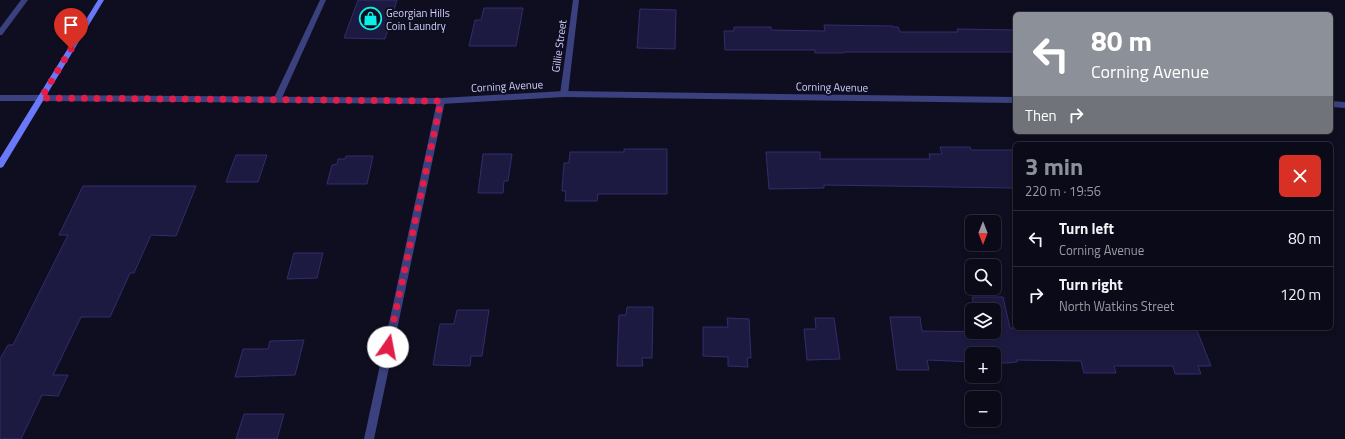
<!DOCTYPE html>
<html lang="en">
<head>
<meta charset="utf-8">
<style>
	:root { --surface:#0a0a18; --page:#181825; --text:#f1f3f6; --muted:#999aa2; --line:#2a2b37; --accent:#8c9099 }
	body { margin:0; font-family:"Titillium Web",sans-serif; background:var(--page); color:var(--text); height:100vh; display:flex; flex-direction:column; font-size:15px; white-space:nowrap }
	* { box-sizing:border-box; margin:0 }
	p { font-size:13px; color:var(--muted) }
	.icon { flex:none; width:22px; height:22px; fill:none; stroke:currentColor; stroke-width:2; stroke-linecap:round; stroke-linejoin:round }
	.map { position:relative; flex:1; overflow:hidden }
	.drawer { position:absolute; left:1013px; top:142px; width:320px; height:188px; display:flex; flex-direction:column; background:var(--surface); border-radius:6px; box-shadow:0 2px 6px #0003,0 0 0 1px var(--line) }
	.drawer>* { flex:none }
	.top-card { position:absolute; left:1013px; top:12px; width:320px; height:122px; border-radius:6px; box-shadow:0 2px 6px #0003,0 0 0 1px var(--line); background:#8c9099; color:#fff; overflow:hidden }
	.needle { width:26px; rotate:180deg }
	.fabs { position:absolute; left:965px; top:215px; display:grid; gap:8px }
	.fabs a { display:grid; place-items:center; width:36px; height:36px; border-radius:6px; background:var(--surface); box-shadow:0 2px 6px #0003,0 0 0 1px var(--line); font-size:20px }
	.pin { position:absolute; display:grid; place-items:center; width:34px; height:34px; color:#fff; margin:-41px -17px; border-radius:50% 50% 50% 0; rotate:-45deg; box-shadow:0 0 4px #0007 }
	.pin .icon { rotate:45deg }
	.me { position:absolute; width:44px; margin:-22px; rotate:12deg; stroke-linejoin:round; filter:drop-shadow(0 0 3px #0008) }
	.turn { display:flex; align-items:center; gap:14px; height:84px; padding:0 12px; font-size:18px }
	.turn .icon { width:52px; height:52px; stroke-width:2.5 }
	.turn b { display:block; font-size:28px; line-height:34px }
	.then { display:flex; align-items:center; height:38px; padding:0 12px; background:#0003; gap:8px; font-size:15px }
	.round { display:grid; place-items:center; flex:none; width:42px; height:42px; border-radius:6px; background:var(--page) }
	.head { display:flex; align-items:center; justify-content:space-between; height:68px; padding:0 12px }
	h1 { font-size:24px; font-weight:700; line-height:30px; color:var(--accent) }
	ul { padding:0; list-style:none }
	li { display:flex; align-items:center; gap:12px; height:56px; padding:0 12px; border-top:1px solid var(--line) }
	li div { flex:1 }
	li b { display:block; font-size:15px }
	li em { font-style:normal }
	.map>svg:first-child { display:block }
</style>
</head>
<body>
<div class="map">
<svg width="1345" height="439" viewBox="0 0 1345 439">
	<rect width="100%" height="100%" fill="#0e0e20"/>
	<!-- building -->
	<path fill="#1d1a41" stroke="#312d6c" d="M358 0H397L385 39 344 38Z
		M484 8H523L516 46H469L475 20H481Z
		M640 9 676 10 675 49 637 48Z
		M824 25 893 26V27H898L900 32H958L957 29 1015 30V52H844V53H815V50H725L724 31H734V27H771V30L825 31Z
		M940 147H970L971 150H1015V188L824 185V188L769 189 766 152H820V159H930L929 154H942Z
		M624 149H667V194H598L597 201H565L566 191H562L564 163H569L570 152H624Z
		M483 154H512L508 181H504L503 193H478Z
		M236 155H267L258 182H226Z
		M346 156H373L367 184H327L332 165 337 164 338 159H345Z
		M83 186H196L176 236 151 235 134 273H130L110 317H81L53 375H68L58 396 42 395 21 439H0V359L8 345H13L68 235H59Z
		M294 253H323L317 278 287 279Z
		M972 297H1003L1010 328H1196L1211 366H1198L1201 374H1175L1173 366H1114L1116 373H1084L1081 361 1017 360V362L1007 363H994V354H972V362L927 360 929 370H897L890 317H920L922 331 994 332V310H975Z
		M627 307H653L652 358H642L643 366H617L619 315H626Z
		M457 310H489L482 356H471L470 366 433 365 440 324H454Z
		M727 318 749 319 751 358H747L748 367 728 366V357L703 356V327H728Z
		M815 318H834L840 359 807 360 804 329H816Z
		M304 340 295 375 235 377 243 349H268L270 341Z
		M244 414H284L277 439H236Z"/>
	<g fill="none" stroke-linecap="round" stroke-linejoin="round">
		<!-- service -->
		<path fill="#3a417e" fill-rule="evenodd" d="M21 0H28L2 35H0V28Z
			M320 0H326L281 100 280 102H274L273 100Z"/>
		<!-- minor -->
		<path fill="#3a417e" fill-rule="evenodd" d="M573 0H579L568 94 564 97 560 94Z
			M0 95H41L45 98 41 101H0Z
			M441 98 445 101 374 439H364L437 101Z"/>
		<!-- tertiary -->
		<path fill="#3a417e" fill-rule="evenodd" d="M564 91 1015 97V103L564 97 441 104 41 101 37 98 41 95 441 98Z
			M1331 101 1345 102V108L1331 107Z"/>
		<!-- secondary -->
		<path fill="#6979fa" fill-rule="evenodd" d="M98 0H104L3 167 0 168V158Z"/>
	</g>
	<g fill="none" stroke-linecap="round" stroke-linejoin="round">
		<!-- route -->
		<path stroke="#e11d48" stroke-width="7" stroke-dasharray="0 12.6" d="M71 49 41 98 441 101 388 347"/>
	</g>
	<!-- icons -->
	<defs>
		<symbol id="shop-ring" viewBox="-11 -11 22 22"><circle r="9.5" fill="#0e0e20" stroke="#08f0e8" stroke-width="1.5"/><path d="M-5-2.5h2.3a2.7 3.5 0 0 1 5.4 0H5L5.5 6h-11ZM-1.5-2.5h3a1.5 2.3 0 0 0-3 0Z" fill="#08f0e8"/></symbol>
	</defs>
	<g fill-rule="evenodd">
		<use href="#shop-ring" x="358" y="6" width="25" height="25"/>
	</g>
	<g text-anchor="middle" dominant-baseline="central" stroke-width="4" stroke-linejoin="round" paint-order="stroke">
		<!-- poi labels -->
		<g font-size="11" fill="#cfd0fd" stroke="#0e0e20" text-anchor="start">
			<text x="386" y="13">Georgian Hills<tspan x="386" dy="13">Coin Laundry</tspan></text>
		</g>
		<!-- street labels -->
		<g font-size="11" fill="#cfd0fd" stroke="#0e0e20">
			<text transform="translate(559 46) rotate(-82)">Gillie Street</text>
			<text transform="translate(507 86) rotate(-3)">Corning Avenue</text>
			<text transform="translate(832 87) rotate(1)">Corning Avenue</text>
		</g>
	</g>
</svg>
<div class="fabs">
<a><svg class="needle" viewBox="-14 -14 28 28"><path d="M0-13l5 13h-10z" fill="#e53935"/><path d="M0 13l5-13h-10z" fill="#999aa2"/></svg></a>
<a><svg class="icon" aria-label="search" viewBox="0 0 24 24"><circle cx="10" cy="10" r="6"/><path d="M15 15l6 6"/></svg></a>
<a><svg class="icon" aria-label="layers" viewBox="0 0 24 24"><path d="M12 4l9 5-9 5-9-5zM3 14l9 5 9-5"/></svg></a>
<a>+</a>
<a>−</a>
</div>
<div class="pin" style="left:71px;top:49px;background:#d93025"><svg class="icon" aria-label="arrive" viewBox="0 0 24 24"><path d="M6 21V4h12l-3 4 3 4H6"/></svg></div>
<svg class="me" style="left:388px;top:347px" viewBox="-20 -20 40 40"><circle r="19" fill="#fff"/><path d="M0-13L10 11 0 6-10 11z" fill="#e11d48"/></svg>
<div class="top-card">
<div class="turn"><svg class="icon" aria-label="left" viewBox="0 0 24 24"><path d="M17 20v-9H6M10 6l-5 5 5 5"/></svg><div><b>80 m</b>Corning Avenue</div></div>
<div class="then">Then<svg class="icon" aria-label="right" viewBox="0 0 24 24"><path d="M7 20v-9h11M14 6l5 5-5 5"/></svg></div>
</div>
<section class="drawer">
<div class="head"><div><h1>3 min</h1><p>220 m · 19:56</p></div><a class="round" style="background:#d93025;color:#fff"><svg class="icon" aria-label="close" viewBox="0 0 24 24"><path d="M6 6l12 12M18 6L6 18"/></svg></a></div>
<ul>
<li><svg class="icon" aria-label="left" viewBox="0 0 24 24"><path d="M17 20v-9H6M10 6l-5 5 5 5"/></svg><div><b>Turn left</b><p>Corning Avenue</p></div><em>80 m</em></li>
<li><svg class="icon" aria-label="right" viewBox="0 0 24 24"><path d="M7 20v-9h11M14 6l5 5-5 5"/></svg><div><b>Turn right</b><p>North Watkins Street</p></div><em>120 m</em></li>
</ul>
</section>
</div>
</body>
</html>
